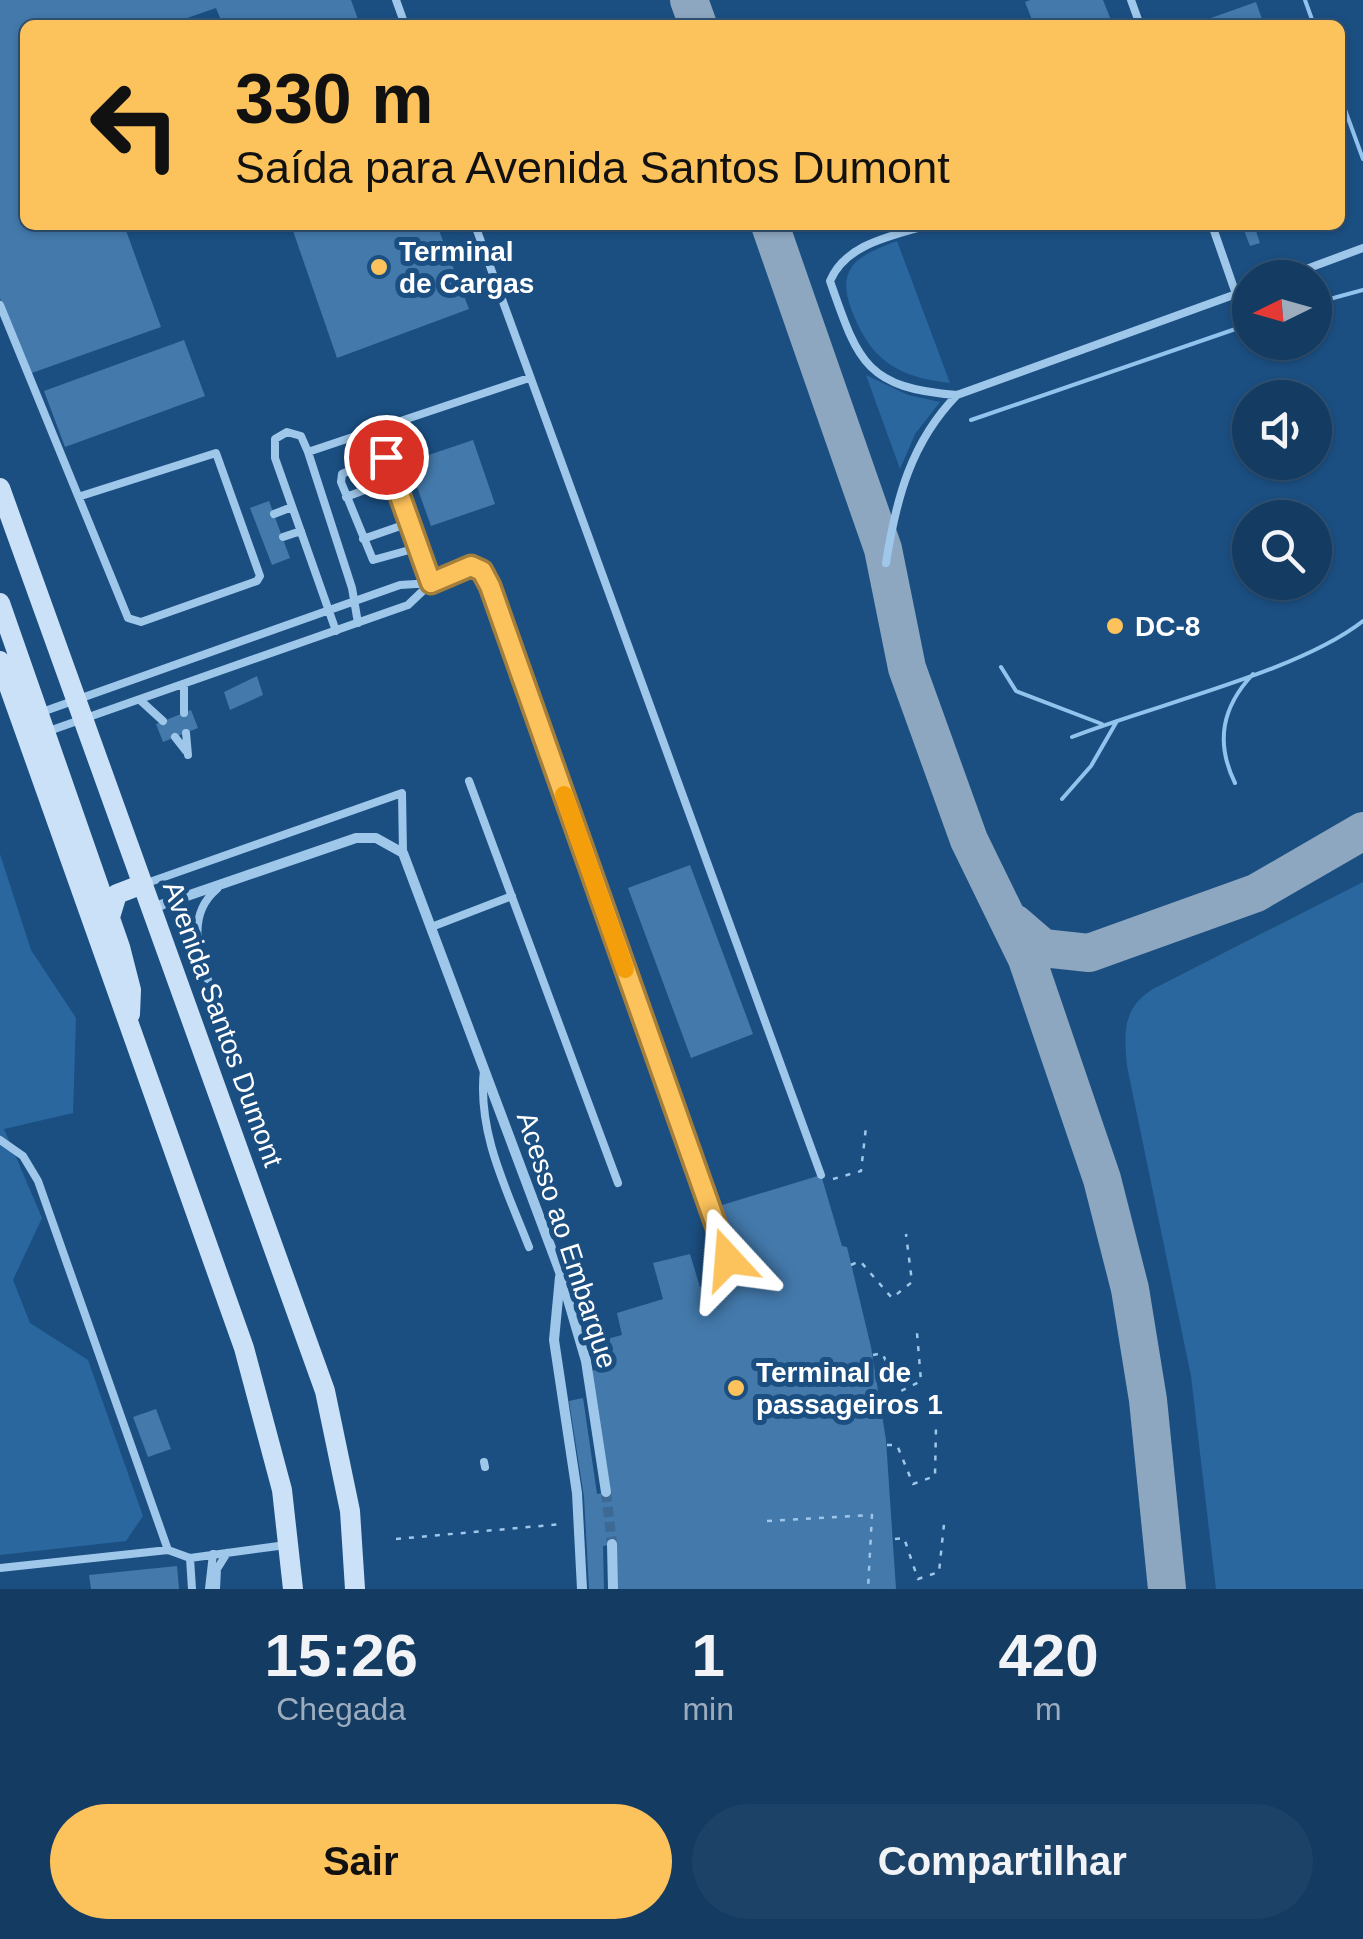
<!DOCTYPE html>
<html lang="pt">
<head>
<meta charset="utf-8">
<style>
	:root { --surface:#143b62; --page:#1d4268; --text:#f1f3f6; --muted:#9dadbe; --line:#357; --accent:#fcc25b }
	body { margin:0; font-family:Arial,sans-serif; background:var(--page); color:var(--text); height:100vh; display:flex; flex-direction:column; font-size:38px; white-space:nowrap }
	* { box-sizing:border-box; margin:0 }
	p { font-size:32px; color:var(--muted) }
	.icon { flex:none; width:55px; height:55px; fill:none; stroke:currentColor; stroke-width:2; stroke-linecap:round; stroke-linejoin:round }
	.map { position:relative; height:1589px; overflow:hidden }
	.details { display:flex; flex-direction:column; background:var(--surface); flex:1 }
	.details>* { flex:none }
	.top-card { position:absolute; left:20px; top:20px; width:1325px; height:210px; border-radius:15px; box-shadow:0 2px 8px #0004,0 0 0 2px var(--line); background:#fcc25b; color:#111; overflow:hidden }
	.needle { width:65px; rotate:265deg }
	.buttons { position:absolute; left:1232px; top:260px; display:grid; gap:20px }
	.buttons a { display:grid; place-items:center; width:100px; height:100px; border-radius:50%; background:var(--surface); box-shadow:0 2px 8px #0004,0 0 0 2px var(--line); font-size:50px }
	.pin { position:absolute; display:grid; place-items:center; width:85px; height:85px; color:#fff; margin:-42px; border:5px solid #fff; border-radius:50%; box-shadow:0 2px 10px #0007 }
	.me { position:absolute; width:110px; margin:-55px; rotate:341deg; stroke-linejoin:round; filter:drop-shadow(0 0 8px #0008) }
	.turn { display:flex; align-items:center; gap:35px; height:210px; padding:0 50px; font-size:45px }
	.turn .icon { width:130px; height:130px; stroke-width:2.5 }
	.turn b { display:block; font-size:70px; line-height:85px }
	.eta { display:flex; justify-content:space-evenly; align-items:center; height:170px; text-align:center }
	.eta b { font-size:60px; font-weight:800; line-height:70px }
	.cta { display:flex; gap:20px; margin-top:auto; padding:20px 50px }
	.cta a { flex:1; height:115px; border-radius:60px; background:var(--accent); color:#111; font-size:40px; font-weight:800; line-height:115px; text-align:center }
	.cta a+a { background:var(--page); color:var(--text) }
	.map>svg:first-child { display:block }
</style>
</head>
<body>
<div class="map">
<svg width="1363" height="1589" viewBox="0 0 1363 1589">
	<rect width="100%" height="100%" fill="#1b4f82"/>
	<!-- green -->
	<path fill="#2a679f" d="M897 241 950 383C898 377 871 361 852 311 835 267 857 256 897 241Z
		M866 375 908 395 940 402 915 434 900 469Z
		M0 854 31 950 76 1018 73 1113 4 1129 42 1218 13 1280 30 1323 88 1360 143 1516 126 1541 0 1555Z
		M1363 882V1589H1216L1191 1376 1127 1066C1124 1033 1122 1008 1153 989Z"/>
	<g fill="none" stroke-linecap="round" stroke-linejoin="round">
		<!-- stream -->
		<path stroke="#92c3ed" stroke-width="4" d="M1305 0 1314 25
			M1340 96 1363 159
			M1315 303 1363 290
			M971 420 1250 324
			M1001 667 1016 691 1102 724
			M1072 737C1153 705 1298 672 1363 621
			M1235 783C1215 742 1222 707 1253 674
			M1062 799 1091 766 1117 721"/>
		<!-- taxiway -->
		<path stroke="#8da7c0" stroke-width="38" d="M689 0 698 25
			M770 225 883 549 907 668 969 840 1027 959 1102 1179 1130 1289 1148 1400 1167 1589
			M1014 923 1043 948 1089 953 1256 893 1363 831"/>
	</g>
	<!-- building -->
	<path fill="#4379ab" d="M0 0H351L360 25H223L216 8 167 25H25V225H124L161 327 29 374 0 298Z
		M1030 0H1103L1113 25H1034L1025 2Z
		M1256 2 1264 25H1194V24Z
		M291 225H437L469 309 337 358Z
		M1242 225H1254L1260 243 1250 246Z
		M184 340 205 396 65 447 44 391Z
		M473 440 495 504 431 526 408 462Z
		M269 501 290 558 272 565 250 508Z
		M257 676 263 695 230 710 224 692Z
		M191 710 198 728 163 742 156 724Z
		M690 865 753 1034 691 1058 628 888Z
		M821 1175 842 1246 847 1247 871 1347 886 1440 896 1589H617L616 1544 603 1546 604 1589H589L584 1497 569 1401 583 1398 597 1494 610 1492 591 1371 609 1367 603 1340 622 1335 617 1313 663 1299 653 1263 690 1254 700 1287 727 1281 725 1271 737 1268 719 1206Z
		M156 1409 171 1449 148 1457 133 1417Z
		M177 1566 179 1589H91L89 1575Z"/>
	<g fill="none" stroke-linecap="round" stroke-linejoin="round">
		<!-- minor-tunnel -->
		<path stroke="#3d6995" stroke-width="10" stroke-dasharray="10 5" stroke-linecap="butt" d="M606 1492 612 1544"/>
		<!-- path -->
		<path stroke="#9fc7ea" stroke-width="2.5" stroke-dasharray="5 8" stroke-linecap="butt" d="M833 1179 861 1171 866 1127
			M851 1265 860 1261 892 1298 912 1282 906 1234
			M873 1355 882 1353 901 1391 921 1381 917 1333
			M887 1445H897L913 1484 935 1476 936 1427
			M767 1521 872 1515 868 1589
			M396 1539 562 1524
			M895 1539 904 1538 918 1579 939 1572 944 1524"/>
		<!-- service -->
		<path stroke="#9fc7ea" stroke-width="8" d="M396 0 405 25
			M1131 0 1140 25
			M475 225 821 1175
			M928 225C893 236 846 243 830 281 858 361 865 388 957 395L1250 289
			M1212 225 1236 294
			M1282 278 1363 248
			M0 305 128 618 141 622 257 581 260 576 216 453 81 496
			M308 452 529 378
			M346 497 397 478
			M274 514 292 507
			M283 537 301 531
			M363 539 412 522
			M420 547 373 560 341 482 342 474 382 456 392 462 431 583
			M886 563C896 499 911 442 957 395
			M336 631 275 458V439L287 432 301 436 308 452 352 588 358 623
			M184 685V713
			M140 700 163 721
			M42 712 400 585 431 583
			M46 732 408 605 431 583 471 565 482 571 490 586 728 1259
			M186 733 188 755
			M175 737 186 751
			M469 781 618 1183
			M147 883 402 793 403 853
			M217 889C170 928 220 1000 236 1046
			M434 926 512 896
			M484 1070C477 1133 507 1190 529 1247
			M0 1140 23 1156 38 1181 168 1550
			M484 1462 485 1467
			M190 1558 192 1589
			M0 1568 168 1550 190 1558 286 1545
			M209 1589 213 1554
			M216 1589 217 1569 227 1553"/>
		<!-- minor -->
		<path stroke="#9fc7ea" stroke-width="10" d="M152 908 356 838H376L403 853 560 1272 586 1361 606 1492
			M560 1277 554 1340 577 1493 582 1589
			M612 1544 613 1589"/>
		<!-- secondary -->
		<path stroke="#cbe1f8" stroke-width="20" d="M0 488 325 1391 350 1511 355 1589
			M0 603 120 947 131 990 130 1014
			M0 661 244 1348 282 1490 293 1589
			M110 917 117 894 143 884"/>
	</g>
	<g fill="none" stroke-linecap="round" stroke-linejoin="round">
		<defs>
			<path id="route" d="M386 457 431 583 471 566 482 571 490 586 728 1259"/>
		</defs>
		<!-- route casing -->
		<use href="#route" stroke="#a47e3b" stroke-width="25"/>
		<!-- route -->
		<use href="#route" stroke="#fcc25b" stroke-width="18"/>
		<!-- slow -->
		<path stroke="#f59e0b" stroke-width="18" d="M564 795 625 969"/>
	</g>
	<!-- markers -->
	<g fill="#fcc25b" stroke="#1b4f82" stroke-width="4">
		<circle cx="379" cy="267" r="10"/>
		<circle cx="1115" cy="626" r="10"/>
		<circle cx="736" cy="1388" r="10"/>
	</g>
	<g text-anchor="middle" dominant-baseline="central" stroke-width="10" stroke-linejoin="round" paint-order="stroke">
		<!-- poi labels -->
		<g font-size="28" font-weight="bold" fill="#fff" stroke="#1b4f82" text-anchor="start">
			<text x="399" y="251">Terminal<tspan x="399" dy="32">de Cargas</tspan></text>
			<text x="1135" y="626">DC-8</text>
			<text x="756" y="1372">Terminal de<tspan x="756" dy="32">passageiros 1</tspan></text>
		</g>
		<!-- street labels -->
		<g font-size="28" fill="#fff" stroke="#1b4f82">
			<text transform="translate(223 1024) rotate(70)">Avenida Santos Dumont</text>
			<text transform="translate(567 1240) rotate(72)">Acesso ao Embarque</text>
		</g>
	</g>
</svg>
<div class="buttons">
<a><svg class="needle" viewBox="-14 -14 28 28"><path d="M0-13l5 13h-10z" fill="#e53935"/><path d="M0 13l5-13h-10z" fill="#9dadbe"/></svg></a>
<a><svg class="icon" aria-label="sound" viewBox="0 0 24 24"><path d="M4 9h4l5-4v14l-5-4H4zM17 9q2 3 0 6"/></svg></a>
<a><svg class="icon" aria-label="search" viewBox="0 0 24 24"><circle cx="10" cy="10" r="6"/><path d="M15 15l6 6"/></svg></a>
</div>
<div class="pin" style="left:386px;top:457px;background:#d93025"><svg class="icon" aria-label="arrive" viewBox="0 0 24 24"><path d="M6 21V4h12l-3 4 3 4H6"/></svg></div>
<svg class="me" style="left:728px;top:1259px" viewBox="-20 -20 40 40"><path d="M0-17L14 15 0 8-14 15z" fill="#fcc25b" stroke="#fff" stroke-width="4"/></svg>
<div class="top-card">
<div class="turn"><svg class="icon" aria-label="left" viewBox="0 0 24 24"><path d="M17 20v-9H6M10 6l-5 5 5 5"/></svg><div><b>330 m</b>Saída para Avenida Santos Dumont</div></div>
</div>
</div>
<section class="details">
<div class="eta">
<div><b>15:26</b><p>Chegada</p></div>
<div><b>1</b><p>min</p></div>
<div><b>420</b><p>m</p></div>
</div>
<div class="cta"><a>Sair</a><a>Compartilhar</a></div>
</section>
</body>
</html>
